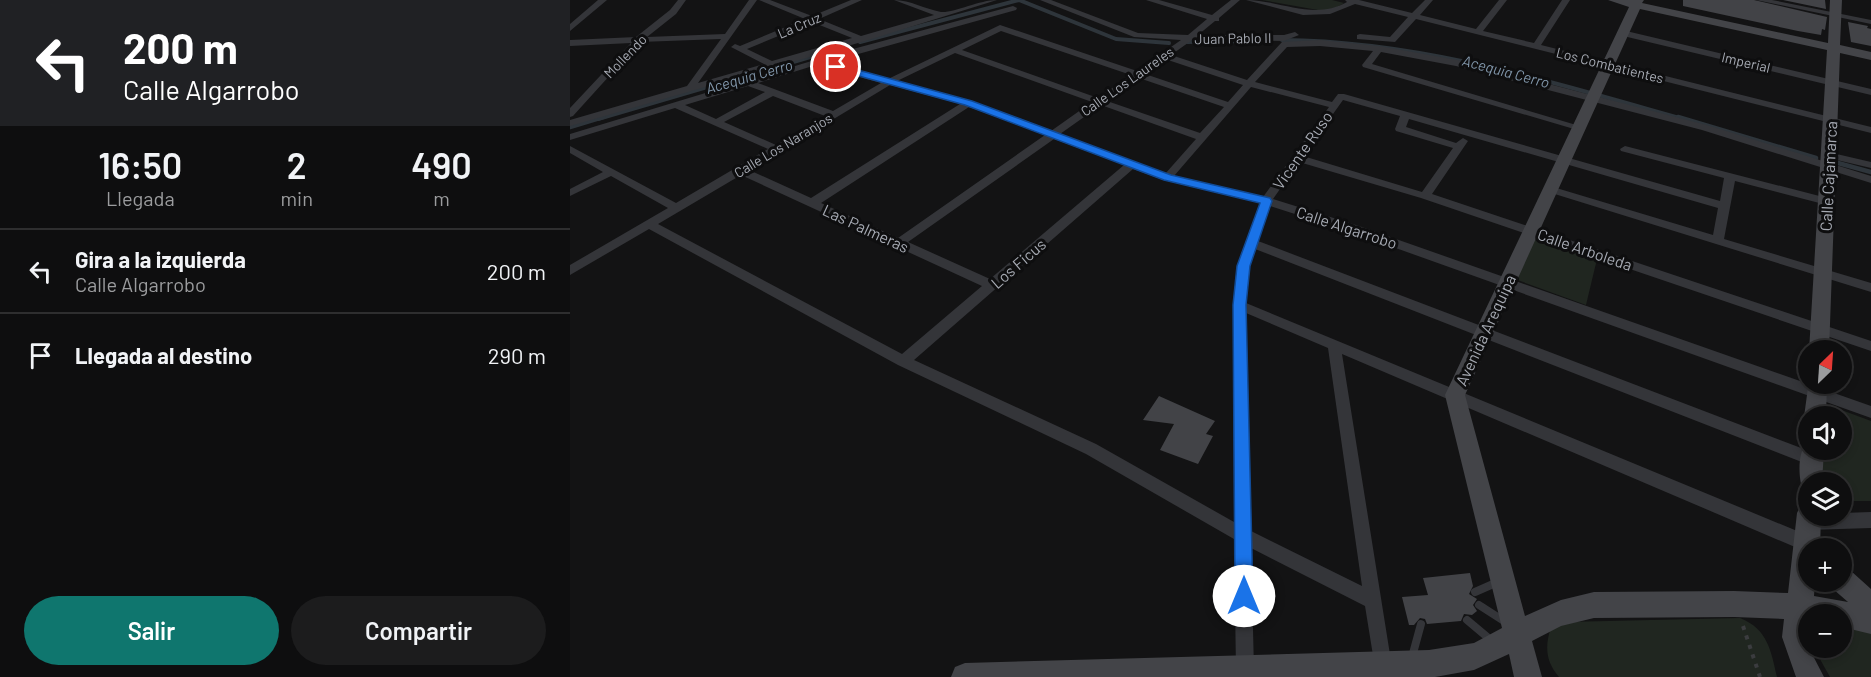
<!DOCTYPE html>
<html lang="es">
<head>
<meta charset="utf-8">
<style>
	:root { --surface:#0e0e0f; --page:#1c1c1d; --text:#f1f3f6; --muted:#9b9c9e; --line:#2e2e2f; --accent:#0f766e }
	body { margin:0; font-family:Barlow,sans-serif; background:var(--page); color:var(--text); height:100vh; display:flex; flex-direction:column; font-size:22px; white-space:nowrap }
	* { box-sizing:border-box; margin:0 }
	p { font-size:20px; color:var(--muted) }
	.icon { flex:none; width:33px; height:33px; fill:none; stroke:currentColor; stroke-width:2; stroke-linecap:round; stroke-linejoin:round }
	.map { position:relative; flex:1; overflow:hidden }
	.sheet { display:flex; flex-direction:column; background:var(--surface); width:570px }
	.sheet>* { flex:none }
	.top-card { background:#202124; color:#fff; overflow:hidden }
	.needle { width:39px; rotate:25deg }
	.buttons { position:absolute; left:1228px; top:340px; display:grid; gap:12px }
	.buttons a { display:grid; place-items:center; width:54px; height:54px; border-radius:50%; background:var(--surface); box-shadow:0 3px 9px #0003,0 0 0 2px var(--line); font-size:30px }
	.pin { position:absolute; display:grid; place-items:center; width:51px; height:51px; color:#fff; margin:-26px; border:3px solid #fff; border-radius:50%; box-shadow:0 2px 6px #0007 }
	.me { position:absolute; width:66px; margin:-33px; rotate:0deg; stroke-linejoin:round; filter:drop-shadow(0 0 4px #0008) }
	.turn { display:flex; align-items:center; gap:21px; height:126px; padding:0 24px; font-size:27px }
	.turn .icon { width:78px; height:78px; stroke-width:2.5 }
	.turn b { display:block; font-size:42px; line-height:51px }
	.eta { display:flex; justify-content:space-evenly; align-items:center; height:102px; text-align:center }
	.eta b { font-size:36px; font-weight:600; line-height:42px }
	.button { display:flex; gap:12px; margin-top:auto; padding:12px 24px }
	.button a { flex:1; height:69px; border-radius:36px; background:var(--accent); color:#fff; font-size:24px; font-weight:600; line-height:69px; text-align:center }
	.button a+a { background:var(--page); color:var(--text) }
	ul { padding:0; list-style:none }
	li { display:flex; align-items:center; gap:18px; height:84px; padding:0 24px; border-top:2px solid var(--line) }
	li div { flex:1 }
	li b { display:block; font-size:22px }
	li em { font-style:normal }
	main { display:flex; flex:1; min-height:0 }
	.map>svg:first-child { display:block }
</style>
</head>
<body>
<main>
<section class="sheet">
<div class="top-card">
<div class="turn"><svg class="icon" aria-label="left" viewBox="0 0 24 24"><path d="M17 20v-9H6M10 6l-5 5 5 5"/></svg><div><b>200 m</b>Calle Algarrobo</div></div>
</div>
<div class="eta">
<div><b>16:50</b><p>Llegada</p></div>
<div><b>2</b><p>min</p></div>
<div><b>490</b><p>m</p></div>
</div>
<ul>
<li><svg class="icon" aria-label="left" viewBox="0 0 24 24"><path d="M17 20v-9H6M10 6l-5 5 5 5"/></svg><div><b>Gira a la izquierda</b><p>Calle Algarrobo</p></div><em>200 m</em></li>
<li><svg class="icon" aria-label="arrive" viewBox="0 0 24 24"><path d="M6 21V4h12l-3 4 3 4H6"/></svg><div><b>Llegada al destino</b></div><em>290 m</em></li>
</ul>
<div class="button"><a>Salir</a><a>Compartir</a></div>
</section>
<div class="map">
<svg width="1301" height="677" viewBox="0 0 1301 677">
	<rect width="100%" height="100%" fill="#131314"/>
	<!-- green -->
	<path fill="#202620" d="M692 0H762L774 3 759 12Z
		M960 238 1027 259 1016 305 942 278Z
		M1258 405 1301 421V501H1272V483H1250L1251 450H1272V417H1253L1254 407Z
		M1170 618C1198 629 1201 651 1207 677H989C976 662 975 648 980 630L994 622Z
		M1272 622 1301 628V677H1260L1251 661 1247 648H1272Z"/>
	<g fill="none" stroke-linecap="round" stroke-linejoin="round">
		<!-- stream-far1 -->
		<path stroke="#2e353b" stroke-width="4" d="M712 40C850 41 981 82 1113 119
			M290 42 449 0 546 39 599 43
			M617 42 684 41
			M28 119 278 46"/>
		<!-- stream -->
		<path stroke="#2e353b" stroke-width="4.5" d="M1108 117 1246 158
			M0 127 33 117
			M1268 163 1301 172"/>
	</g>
	<!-- building -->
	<path fill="#424347" d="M1113 0H1184L1257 17 1255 30 1252 29 1251 35 1228 31 1113 6Z
		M1213 0H1255L1256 9Z
		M1278 22 1298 26 1297 28 1301 29V46L1281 42Z
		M589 396 645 421 636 434 643 436 628 464 590 450 604 424 573 420Z
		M900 573 903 586 899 594 907 599 903 605 907 611 902 615 894 614 891 621 857 624 855 619 850 618 844 625H839L832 597 858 595 853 578Z"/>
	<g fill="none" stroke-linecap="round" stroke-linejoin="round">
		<!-- path -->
		<path stroke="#3b3c3f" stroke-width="4" stroke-dasharray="4 6" stroke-linecap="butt" d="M1173 626 1190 677"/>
		<!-- lane -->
		<path stroke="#343539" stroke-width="8" d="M905 592 930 581
			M909 605 937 623
			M897 620 922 641
			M842 657 851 624"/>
		<!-- street -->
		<path fill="#343539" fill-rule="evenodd" d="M28 0H37L0 31V24Z
			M108 0H116L106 14 77 37 155 34 179 0H187L128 83 194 64 161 47 165 44 170 46 235 19 189 0H200L242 16 281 0H292L249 19 291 36 364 15 324 0C341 0 354 9 371 12 384 13 409 0 427 0L295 41 0 126V120L117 86 151 39 70 42 3 116 0 117V108L61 43 0 46V40L66 37 100 10ZM242 22 282 38 202 61 177 49Z
			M470 0H481L568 33 618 35 637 19 576 0H589L642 15 661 0H670L649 18V21H645L628 35H714L725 32 729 35 714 41 622 40 601 55 677 80 712 42 750 40 809 46 887 60 1140 126 1301 176V183L1132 130 886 66 811 52 802 64 1013 127 1008 130 1004 129 793 67 792 65 803 51 750 46 717 47 685 82 762 102 768 94H774L1150 201 1154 178 1051 151 1050 149 1055 146 1261 199 1263 201 1257 205 1165 181 1154 239 1301 283V292L975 191 973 189 979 186 983 187 1143 235 1148 208 839 119 836 127 886 143 893 138 898 141 862 194 1301 341V351L851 198 729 162 703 199 789 226 1301 406V418L781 232 700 206 688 241 1247 454 1250 459 1247 464 1242 466 685 249 679 266 676 303 1244 538 1246 544 1244 549H1239L1238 552 1232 550 772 354 822 667 820 674 813 676 806 674 795 606 681 548 684 670 682 677H669L666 670 664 539 516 454 328 365 79 229 0 275V265L98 208 41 176 0 196V189L33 172 0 153V146L106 203 198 149 105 108 0 140V134L268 53 443 6 447 8 446 10 256 63 318 79 430 25 567 71 611 40 564 37ZM431 31 561 75 528 98 392 50ZM385 53 522 102 481 131 401 101 327 81ZM595 59 673 85 658 102 575 74ZM246 65 311 83 263 111 188 83ZM569 78 654 107 630 133 537 101ZM320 85 390 104 241 198 179 170ZM178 86 195 92 146 119 115 105ZM681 87 759 107 693 197 604 176ZM203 96 255 116 206 145 154 122ZM773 100 830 116 825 129 826 131 883 148 852 192 733 156ZM531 105 626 139 595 174 490 134ZM399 107 475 135 328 238 251 203ZM484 139 554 165 420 279 338 242ZM563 169 593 180 690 203 667 266 663 305 664 522 526 444 344 360ZM171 175 412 286 332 354 88 224ZM676 313 758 348 792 586 681 531Z
			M676 0C710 0 744 21 777 2L775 0H789L842 13 855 0H863L850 15 906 29 929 0H937L913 31 964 43 992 0H1000L971 45 1301 127V133L846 19 825 42 787 39V35L790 34 820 37 838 17 785 4 760 14 733 15Z
			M1186 0H1202L1301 20V24Z
			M1052 30 1301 89V95L1049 35 1048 33Z
			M1258 152 1301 162V168L1254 157 1253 155Z
			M1301 512V528L1238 530 1232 527 1230 522 1232 517 1239 514 1272 516V513Z"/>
		<!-- secondary -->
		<path fill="#434448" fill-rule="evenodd" d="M1038 0H1074L1072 3 1258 43 1260 0H1272L1270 45 1301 52V60L1270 53 1259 351H1239L1257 50 1070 9 895 395 955 616 991 600 1024 592 1164 591 1218 593 1227 513 1231 505 1239 502V516H1251L1250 549H1239V582H1245L1244 596 1278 602 1263 589 1260 582H1272V568L1281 571 1301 589V634L1272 627V615H1239V648L1254 677H1226L1212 637 1214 619 1164 617 1024 618 991 626 962 641 972 677H944L939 654 904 670 865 677H381L385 667 395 663 859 650 904 643 932 628 875 395 1059 7Z
			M1239 380V384H1257L1256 417H1239V424L1234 417Z
			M1239 442V450H1254L1252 483H1239V492L1233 490C1228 479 1227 448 1239 442Z"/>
	</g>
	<!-- route -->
	<path fill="#1a73e8" stroke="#114b97" stroke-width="1.5" d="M266 64 402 101 601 175 700 198 702 201 680 266 676 305 683 596 680 602 674 605 668 602 665 596 663 305 667 266 690 203 594 180 395 105 263 69V65Z"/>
	<g text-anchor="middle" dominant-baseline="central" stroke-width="6" stroke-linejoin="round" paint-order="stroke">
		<!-- far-street labels -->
		<g font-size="14" fill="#a6aab3" stroke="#0e0e0f">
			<text transform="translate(229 25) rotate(-23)">La Cruz</text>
			<text transform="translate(663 38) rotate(-1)">Juan Pablo II</text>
			<text transform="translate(55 56) rotate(-46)">Mollendo</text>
			<text transform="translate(1176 62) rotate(13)">Imperial</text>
			<text transform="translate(1040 65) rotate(14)">Los Combatientes</text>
			<text transform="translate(557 81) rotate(-35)">Calle Los Laureles</text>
			<text transform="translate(213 145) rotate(-31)">Calle Los Naranjos</text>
		</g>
		<!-- far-water labels -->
		<g font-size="15" font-style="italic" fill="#8196aa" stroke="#0e0e0f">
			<text transform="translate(936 71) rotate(15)">Acequia Cerro</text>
			<text transform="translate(179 76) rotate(-16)">Acequia Cerro</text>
		</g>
		<!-- street labels -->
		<g font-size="16" fill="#a6aab3" stroke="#0e0e0f">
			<text transform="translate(732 150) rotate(-55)">Vicente Ruso</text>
			<text transform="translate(1258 176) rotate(-87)">Calle Cajamarca</text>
			<text transform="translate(777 227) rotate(18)">Calle Algarrobo</text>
			<text transform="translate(296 228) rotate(25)">Las Palmeras</text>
			<text transform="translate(1015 249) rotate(19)">Calle Arboleda</text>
			<text transform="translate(448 263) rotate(-41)">Los Ficus</text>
			<text transform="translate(915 330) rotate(-65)">Avenida Arequipa</text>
		</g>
	</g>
</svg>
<div class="buttons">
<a><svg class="needle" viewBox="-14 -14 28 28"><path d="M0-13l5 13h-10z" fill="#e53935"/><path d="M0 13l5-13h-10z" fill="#9b9c9e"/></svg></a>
<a><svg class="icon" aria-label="sound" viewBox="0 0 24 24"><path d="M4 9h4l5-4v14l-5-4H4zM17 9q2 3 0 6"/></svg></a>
<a><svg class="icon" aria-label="layers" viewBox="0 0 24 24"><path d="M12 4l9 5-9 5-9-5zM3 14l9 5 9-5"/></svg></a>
<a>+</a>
<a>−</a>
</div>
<div class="pin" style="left:266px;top:67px;background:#d93025"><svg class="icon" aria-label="arrive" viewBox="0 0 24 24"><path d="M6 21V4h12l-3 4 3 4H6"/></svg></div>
<svg class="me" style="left:674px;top:596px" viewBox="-20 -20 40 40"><circle r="19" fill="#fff"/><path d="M0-13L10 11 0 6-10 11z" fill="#1a73e8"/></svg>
</div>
</main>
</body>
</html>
